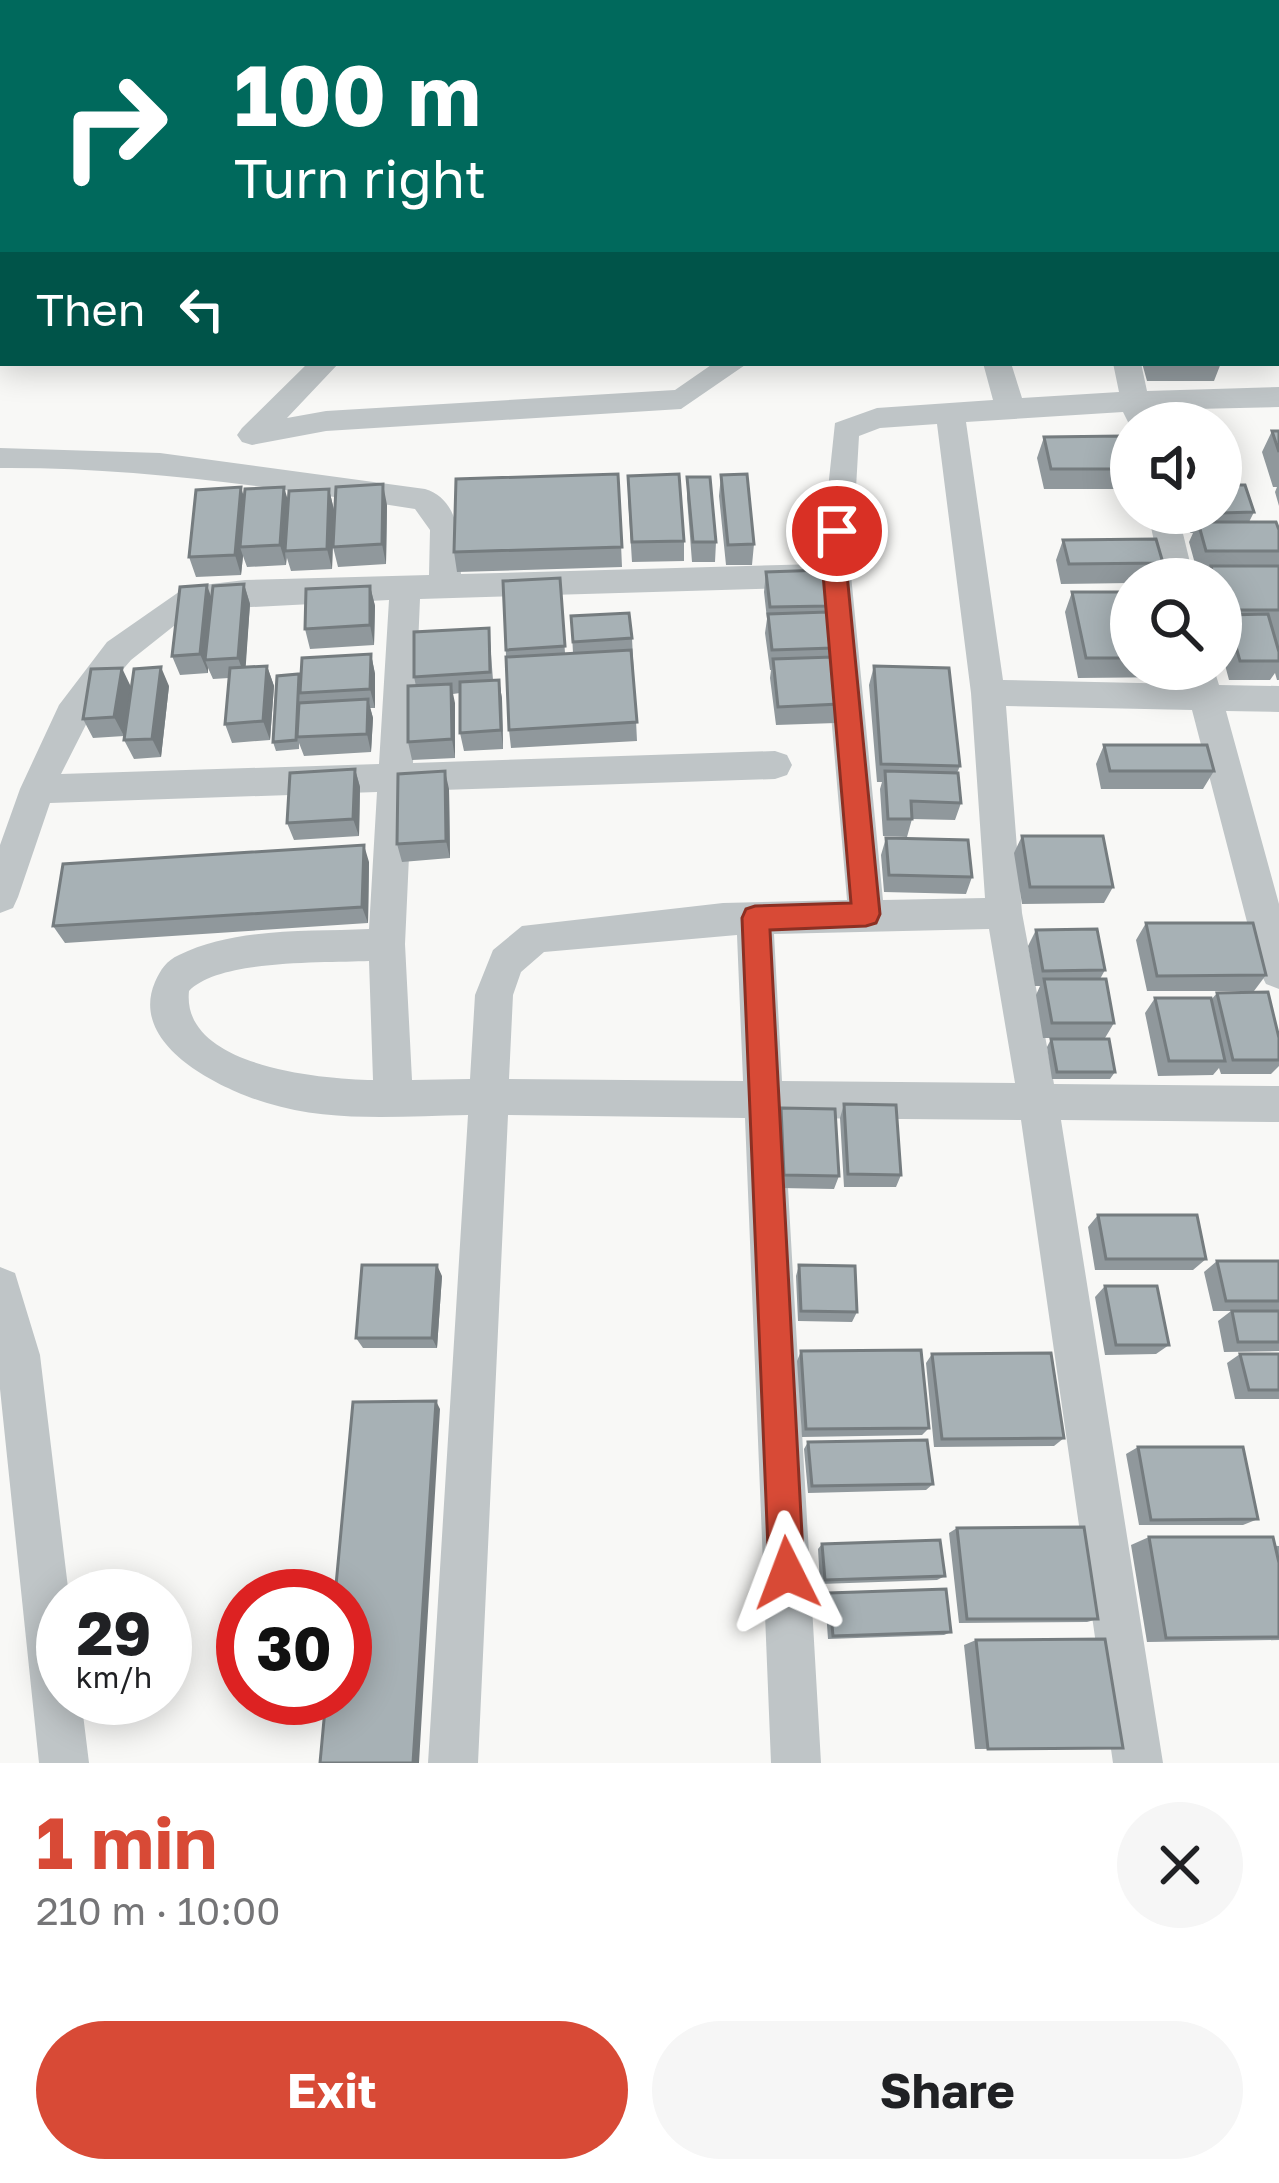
<!DOCTYPE html>
<html lang="en">
<head>
<meta charset="utf-8">
<style>
	:root { --surface:#fff; --page:#f6f6f6; --text:#202124; --muted:#757577; --accent:#d84a36 }
	body { margin:0; font-family:"Golos Text",sans-serif; background:var(--page); color:var(--text); height:100vh; display:flex; flex-direction:column; font-size:45px; white-space:nowrap }
	* { box-sizing:border-box; margin:0 }
	p { font-size:39px; color:var(--muted) }
	.icon { flex:none; width:66px; height:66px; fill:none; stroke:currentColor; stroke-width:2; stroke-linecap:round; stroke-linejoin:round }
	.map { position:relative; height:1763px; overflow:hidden }
	.panel { display:flex; flex-direction:column; background:var(--surface); flex:1 }
	.panel>* { flex:none }
	.guide { position:absolute; left:0px; top:0px; width:1281px; height:366px; box-shadow:0 6px 30px #0003; background:#00695c; color:#fff; overflow:hidden }
	.controls { position:absolute; left:1110px; top:402px; display:grid; gap:24px }
	.controls a { display:grid; place-items:center; width:132px; height:132px; border-radius:50%; background:var(--surface); box-shadow:0 6px 30px #0003; font-size:60px }
	.speed { position:absolute; left:36px; top:1569px; display:flex; gap:24px; font-size:60px; font-weight:700; text-align:center }
	.speed>* { display:grid; place-content:center; width:156px; height:156px; border-radius:50%; background:var(--surface); box-shadow:0 6px 30px #0003; line-height:1 }
	.speed small { font-size:30px; font-weight:400 }
	.speed .limit { border:18px solid #d22; background:#fff; color:#111 }
	.pin { position:absolute; display:grid; place-items:center; width:102px; height:102px; color:#fff; margin:-51px; border:6px solid #fff; border-radius:50%; box-shadow:0 3px 12px #0007 }
	.me { position:absolute; width:132px; margin:-66px; rotate:357deg; stroke-linejoin:round; filter:drop-shadow(0 0 9px #0008) }
	.turn { display:flex; align-items:center; gap:42px; height:252px; padding:0 36px; font-size:54px }
	.turn .icon { width:156px; height:156px; stroke-width:2.5 }
	.turn b { display:block; font-size:84px; line-height:102px }
	.then { display:flex; align-items:center; height:114px; padding:0 36px; background:#0003; gap:24px; font-size:45px }
	.round { display:grid; place-items:center; flex:none; width:126px; height:126px; border-radius:63px; background:var(--page) }
	.head { display:flex; align-items:center; justify-content:space-between; height:204px; padding:0 36px }
	h1 { font-size:72px; font-weight:700; line-height:90px; color:var(--accent) }
	.button { display:flex; gap:24px; margin-top:auto; padding:24px 36px }
	.button a { flex:1; height:138px; border-radius:72px; background:var(--accent); color:#fff; font-size:48px; font-weight:700; line-height:138px; text-align:center }
	.button a+a { background:var(--page); color:var(--text) }
	.map>svg:first-child { display:block }
</style>
</head>
<body>
<div class="map">
<svg width="1279" height="1763" viewBox="0 0 1279 1763">
	<rect width="100%" height="100%" fill="#f8f8f6"/>
	<g fill="none" stroke-linecap="round" stroke-linejoin="round">
		<defs>
			<path id="primary" d="M1068 0H1127L1129 3H1070Z
				M1278 8H1279V28H1278Z"/>
		</defs>
		<!-- primary casing -->
		<use href="#primary" stroke="#b3b9bc" stroke-width="3"/>
		<!-- street -->
		<path fill="#bfc5c7" fill-rule="evenodd" d="M380 0H612V1L382 3Z
			M0 153H3V169H0Z
			M1278 189H1279V205H1278Z
			M1278 219H1279V238H1278Z
			M308 363H339L287 418 326 411 675 390 714 363H748L681 409 326 431 252 445 242 442 237 435 242 428Z
			M983 363H1011L1022 398 1119 392 1113 363H1141L1147 391 1279 387V407L1151 410 1152 423H1131V428L1123 412 966 422 1003 680 1185 684 1182 669H1214L1219 685 1279 686V712L1226 711 1279 904V989L1266 984 1260 972 1192 710 1006 706 1022 913 1054 1084 1279 1086V1122L1061 1120 1163 1763H1113L1021 1120 784 1118 821 1763H771L745 1118 508 1115 478 1763H428L468 1115C402 1116 331 1123 267 1103 220 1089 128 1045 155 982 161 969 166 961 179 955 235 927 308 932 369 929L377 792 50 803 18 897 13 908 0 913V845L20 789 59 705 107 642 186 587 245 580 429 575 430 530 415 509C277 488 140 467 0 468V448L160 453 425 489C461 500 460 543 461 574L820 564 835 423 877 408 993 400ZM937 424 971 693 985 898 883 900 851 575 859 436 880 428ZM820 587 847 900 723 903 522 926 493 950 475 995 470 1079 412 1080 405 944 412 791 775 779 787 775 792 765 787 755 775 751 413 763 420 599ZM389 600 379 764 61 774 101 695 131 660 194 610ZM989 929 1015 1083 782 1081 774 934ZM737 935 743 1081 509 1079 513 995 521 972 544 952ZM369 961 373 1080C321 1079 181 1067 189 991 219 959 325 963 369 961Z
			M1148 513H1178L1194 579H1162Z
			M0 1267 15 1273 40 1355 69 1596H63V1698H81L89 1763H39L0 1389Z"/>
		<!-- primary -->
		<use href="#primary" fill="#fff" fill-rule="evenodd"/>
	</g>
	<!-- wall -->
	<path fill="#90989c" d="M55 0H113L112 3H56Z
		M1142 363H1221L1214 381H1147Z
		M1272 431H1279V506L1275 492 1277 487H1273L1262 452Z
		M1044 437 1131 469 1123 489H1044L1037 458Z
		M618 474 622 567 457 572 454 552Z
		M721 475 754 544 752 565H726L719 496Z
		M687 477 716 542 715 562H692L687 498Z
		M329 489 334 510 332 569 291 571 287 558 286 565 247 567 243 556 241 575 196 577 189 557 244 498 288 501Z
		M628 497 684 541V561L632 562Z
		M387 505 386 564 338 567 333 547Z
		M1254 512 1249 522 1279 530V680H1277L1275 673 1270 680H1229L1221 650V579H1204L1208 571H1197L1189 542 1193 533H1190L1185 513Z
		M1063 540 1163 563 1156 579H1131V583L1061 584 1056 560Z
		M766 572 829 606 828 612 833 648 832 657 839 704 836 723 776 725 770 678 771 670H770L765 633 767 619 764 592Z
		M560 578 565 653H573L571 616 632 638 637 741 511 748 509 730 503 581Z
		M244 584 250 604 245 668 267 666 274 686 270 740 232 743 225 724 229 678 213 679 208 668V673L180 675 172 656 212 598Z
		M370 586 375 606 374 645 310 649 305 629Z
		M1072 592H1131V669H1182L1177 677 1078 678 1065 612Z
		M489 628 493 680H499L502 699 503 749 464 751 460 733V693L453 694 455 758 412 760 408 742 416 686 414 677Z
		M371 654 375 674V708H370L373 718 371 752 304 756 299 743V749L276 751 273 742 299 674 301 680Z
		M874 666 960 766 957 773 961 803 955 820 912 819 907 837 883 836 880 789 882 782H877L869 685Z
		M169 686 161 757 134 759 124 740Z
		M131 687 124 736 93 738 83 719Z
		M1104 745 1214 771 1203 789H1101L1096 764Z
		M355 769 360 787 359 836 294 840 287 823Z
		M449 789 450 858 402 862 397 844Z
		M1022 836 1113 887 1104 903 1022 904 1014 853Z
		M886 838 972 877 966 894 884 892 881 855Z
		M369 862 368 923 65 943 53 926Z
		M1146 923 1266 975 1254 991H1147L1136 940Z
		M1036 930 1105 970 1100 979 1114 1023 1105 1038H1043L1036 995 1040 986H1035L1028 946Z
		M1217 993 1279 1038V1066L1271 1074H1221L1219 1068 1213 1075 1158 1076 1145 1013 1155 998 1211 1000Z
		M1051 1039 1115 1072 1110 1079H1052L1047 1047Z
		M844 1104 901 1175 896 1187H844L840 1118Z
		M781 1108 839 1176 834 1189 780 1188 778 1121Z
		M1098 1215 1206 1259 1193 1270H1095L1088 1227Z
		M1217 1261H1279V1351L1224 1352 1218 1321 1231 1311H1213L1204 1272Z
		M799 1265 857 1312 852 1322 798 1321 796 1276Z
		M442 1276 437 1348H363L356 1338Z
		M1105 1286 1169 1345 1156 1354 1105 1355 1095 1297Z
		M801 1351 929 1428 922 1435 802 1437 797 1361Z
		M932 1354 1064 1438 1054 1446 934 1447 926 1363Z
		M1240 1354H1279V1399H1235L1227 1363Z
		M808 1442 933 1484 926 1490 808 1493 804 1449Z
		M1138 1447 1258 1519 1243 1525H1139L1126 1454Z
		M957 1528 1098 1619 1087 1622 959 1623 949 1533Z
		M1149 1537 1279 1546V1640L1147 1642 1131 1545Z
		M822 1544 945 1576 937 1580 820 1584 818 1549Z
		M829 1593 951 1632 944 1635 828 1639 825 1597Z
		M976 1640 1123 1748 975 1749 964 1645Z"/>
	<!-- shaded-wall -->
	<path fill="#757c7f" d="M383 484 387 505 386 564 382 544Z
		M241 487 247 507 240 547 243 556 241 575 235 555Z
		M284 487 290 507 285 551 286 565 280 545Z
		M329 489 334 510 332 569 327 549Z
		M244 584 250 604 245 677 238 658Z
		M207 585 214 605 205 660 208 668V673L200 654Z
		M370 586 375 606 374 645 370 625Z
		M371 654 375 674V708L370 689Z
		M267 666 274 686 270 740 263 721Z
		M161 667 169 686 161 757 152 739Z
		M122 668 131 687 124 736 114 717Z
		M499 680 502 699 503 749 501 730Z
		M451 684 455 703V758L452 739Z
		M368 699 373 718 371 752 367 734Z
		M355 769 360 787 359 836 353 819Z
		M445 771 449 789 450 858 446 841Z
		M364 845 369 862 368 923 362 907Z
		M437 1265 442 1276 437 1348 432 1338Z
		M436 1401 440 1409 419 1763H413Z"/>
	<!-- building -->
	<path fill="#a7b1b5" stroke="#757c7f" stroke-width="3" d="M1272 431H1279V452Z
		M1123 436 1131 469H1051L1044 437Z
		M618 474 622 547 454 552 456 479Z
		M679 474 684 541 632 542 628 476Z
		M747 474 754 544 728 545 721 475Z
		M687 477H710L716 542H693Z
		M383 484 382 544 333 547 336 487Z
		M1221 485H1245L1254 512 1221 513Z
		M241 487 235 555 189 557 196 490Z
		M284 487 280 545 240 547 245 489Z
		M329 489 327 549 285 551 289 491Z
		M1198 522H1276L1279 530V551H1206Z
		M1156 539 1163 563 1069 564 1063 540Z
		M1211 566H1279V610H1223L1221 602V579H1214Z
		M824 570 829 606 770 607 766 572Z
		M560 578 565 646 506 650 503 581Z
		M244 584 238 658 205 660 213 586Z
		M207 585 200 654 172 656 180 587Z
		M370 586V625L305 629 306 589Z
		M1072 592H1131V658H1086Z
		M828 612 833 648 772 650 768 614Z
		M629 613 632 638 573 642 571 616Z
		M1268 614 1279 652V661H1240L1227 615Z
		M489 628 490 672 414 677V632Z
		M631 650 637 722 509 730 506 657Z
		M371 654 370 689 300 693 302 658Z
		M833 657 839 704 778 707 773 659Z
		M267 666 263 721 225 724 230 668Z
		M874 666 949 668 960 766 881 764Z
		M161 667 152 739 124 740 134 669Z
		M122 668 114 717 83 719 91 669Z
		M299 674 296 740 273 742 277 676Z
		M499 680 501 730 460 733V682Z
		M451 684 452 739 408 742V686Z
		M368 699 367 734 297 737 299 703Z
		M1104 745H1207L1214 771H1110Z
		M355 769 353 819 287 823 290 773Z
		M445 771 446 841 397 844 398 774Z
		M885 771 958 773 961 803 911 801 912 819H888Z
		M1022 836H1103L1113 887H1030Z
		M886 838 968 840 972 877 889 875Z
		M364 845 362 907 53 926 63 864Z
		M1146 923H1253L1266 975 1157 976Z
		M1097 929 1105 970 1043 971 1036 930Z
		M1044 979H1106L1114 1023H1052Z
		M1268 992 1279 1038V1060H1233L1217 993Z
		M1155 998H1211L1225 1061H1169Z
		M1051 1039H1109L1115 1072H1057Z
		M844 1104 896 1105 901 1175 848 1174Z
		M781 1108 835 1109 839 1176 784 1175Z
		M1098 1215H1197L1206 1259H1106Z
		M1217 1261H1279V1301H1226Z
		M362 1265H437L432 1338H356Z
		M799 1265 855 1266 857 1312 801 1311Z
		M1105 1286H1157L1169 1345H1116Z
		M1232 1311H1279V1342H1238Z
		M921 1350 929 1428 806 1429 801 1351Z
		M1051 1353 1064 1438 942 1439 932 1354Z
		M1240 1354H1279V1390H1249Z
		M436 1401 413 1763H320L326 1698H345V1596H335L353 1402Z
		M927 1440 933 1484 812 1486 808 1442Z
		M1138 1447H1243L1258 1519 1151 1520Z
		M1084 1527 1098 1619H967L957 1528Z
		M1149 1537H1273L1279 1563V1637L1166 1638Z
		M940 1540 945 1576 825 1580 822 1544Z
		M946 1589 951 1632 833 1636 829 1593Z
		M1105 1639 1123 1748 988 1749 976 1640Z"/>
	<!-- route -->
	<path fill="#d84a36" stroke="#8c3023" stroke-width="3" d="M837 522 849 531 847 574 880 914 876 923 866 926 770 930 804 1573 799 1585 787 1590 774 1585 769 1573 742 918 746 909 755 906 851 903 823 574 826 531Z"/>
</svg>
<div class="controls">
<a><svg class="icon" aria-label="sound" viewBox="0 0 24 24"><path d="M4 9h4l5-4v14l-5-4H4zM17 9q2 3 0 6"/></svg></a>
<a><svg class="icon" aria-label="search" viewBox="0 0 24 24"><circle cx="10" cy="10" r="6"/><path d="M15 15l6 6"/></svg></a>
</div>
<div class="speed"><div>29<small>km/h</small></div><div class="limit">30</div></div>
<div class="pin" style="left:837px;top:531px;background:#d93025"><svg class="icon" aria-label="arrive" viewBox="0 0 24 24"><path d="M6 21V4h12l-3 4 3 4H6"/></svg></div>
<svg class="me" style="left:787px;top:1573px" viewBox="-20 -20 40 40"><path d="M0-17L14 15 0 8-14 15z" fill="#d84a36" stroke="#fff" stroke-width="4"/></svg>
<div class="guide">
<div class="turn"><svg class="icon" aria-label="right" viewBox="0 0 24 24"><path d="M7 20v-9h11M14 6l5 5-5 5"/></svg><div><b>100 m</b>Turn right</div></div>
<div class="then">Then<svg class="icon" aria-label="left" viewBox="0 0 24 24"><path d="M17 20v-9H6M10 6l-5 5 5 5"/></svg></div>
</div>
</div>
<section class="panel">
<div class="head"><div><h1>1 min</h1><p>210 m · 10:00</p></div><a class="round"><svg class="icon" aria-label="close" viewBox="0 0 24 24"><path d="M6 6l12 12M18 6L6 18"/></svg></a></div>
<div class="button"><a>Exit</a><a>Share</a></div>
</section>
</body>
</html>
